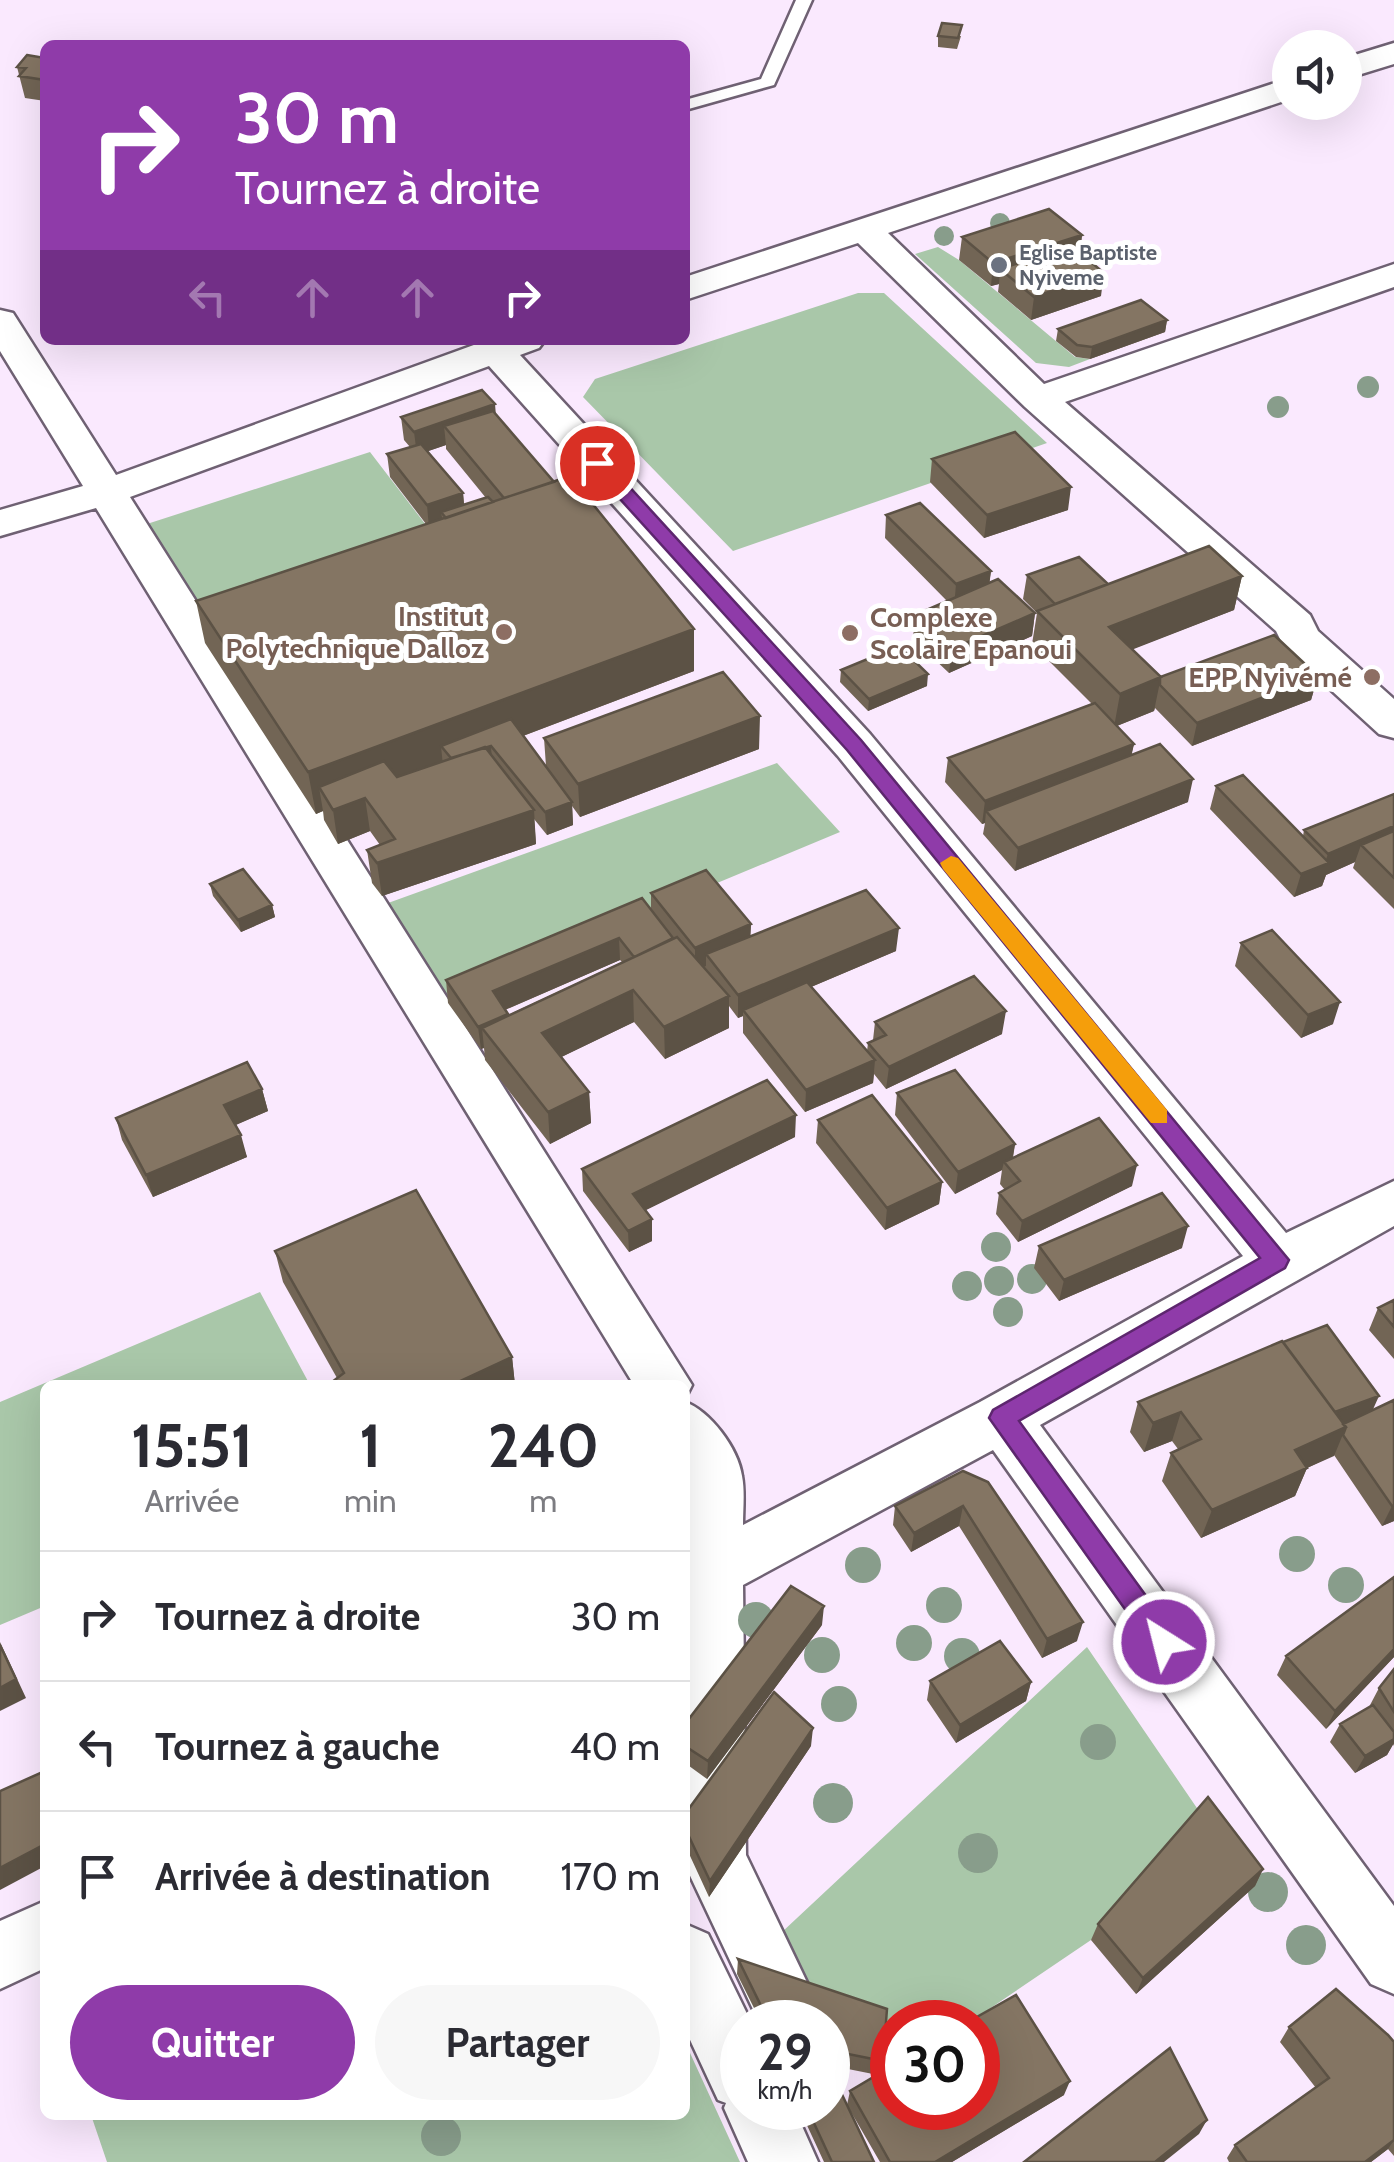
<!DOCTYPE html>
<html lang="fr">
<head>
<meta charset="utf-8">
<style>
	:root { --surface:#fff; --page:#f7f7f7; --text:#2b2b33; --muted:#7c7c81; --line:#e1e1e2; --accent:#8f3ba9 }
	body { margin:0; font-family:Cabin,sans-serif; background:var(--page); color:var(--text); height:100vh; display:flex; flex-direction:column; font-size:38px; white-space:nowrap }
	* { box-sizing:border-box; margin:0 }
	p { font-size:32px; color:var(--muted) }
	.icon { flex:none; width:55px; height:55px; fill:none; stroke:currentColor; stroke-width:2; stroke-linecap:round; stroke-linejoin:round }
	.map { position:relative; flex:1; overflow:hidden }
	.sheet { position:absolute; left:40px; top:1380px; width:650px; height:740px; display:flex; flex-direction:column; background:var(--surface); border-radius:15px; box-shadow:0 10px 40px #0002 }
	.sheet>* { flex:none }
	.guide { position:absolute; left:40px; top:40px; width:650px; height:305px; border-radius:15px; box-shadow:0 10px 40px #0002; background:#8f3ba9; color:#fff; overflow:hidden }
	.buttons { position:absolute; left:1272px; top:30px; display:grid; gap:20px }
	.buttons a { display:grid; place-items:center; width:90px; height:90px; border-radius:50%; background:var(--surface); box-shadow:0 10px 40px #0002; font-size:50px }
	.speed { position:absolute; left:720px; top:2000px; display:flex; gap:20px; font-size:50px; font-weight:700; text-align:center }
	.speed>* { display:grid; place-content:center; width:130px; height:130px; border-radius:50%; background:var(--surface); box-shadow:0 10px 40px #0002; line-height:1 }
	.speed small { font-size:25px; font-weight:400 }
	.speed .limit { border:15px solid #d22; background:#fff; color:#111 }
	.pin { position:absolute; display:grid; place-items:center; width:85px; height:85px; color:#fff; margin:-42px; border:5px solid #fff; border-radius:50%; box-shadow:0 2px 10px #0007 }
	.me { position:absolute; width:110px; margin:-55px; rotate:324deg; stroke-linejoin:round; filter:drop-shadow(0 0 8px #0008) }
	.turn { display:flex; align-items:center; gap:35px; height:210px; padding:0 30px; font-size:45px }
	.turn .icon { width:130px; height:130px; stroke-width:2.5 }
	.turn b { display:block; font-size:70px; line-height:85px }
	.lanes { display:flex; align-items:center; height:95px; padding:0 30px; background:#0003; justify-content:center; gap:50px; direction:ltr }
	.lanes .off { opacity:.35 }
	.eta { display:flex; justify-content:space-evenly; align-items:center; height:170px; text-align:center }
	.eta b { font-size:60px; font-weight:800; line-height:70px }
	.action { display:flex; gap:20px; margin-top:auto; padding:20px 30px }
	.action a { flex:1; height:115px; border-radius:60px; background:var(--accent); color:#fff; font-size:40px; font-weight:800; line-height:115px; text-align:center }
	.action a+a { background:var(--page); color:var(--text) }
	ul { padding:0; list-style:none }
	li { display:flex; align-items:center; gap:30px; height:130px; padding:0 30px; border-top:2px solid var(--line) }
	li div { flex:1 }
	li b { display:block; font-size:38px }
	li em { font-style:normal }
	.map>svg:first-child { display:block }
</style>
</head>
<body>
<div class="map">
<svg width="1394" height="2162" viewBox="0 0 1394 2162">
	<rect width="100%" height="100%" fill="#fae9fe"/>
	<!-- green -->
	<path fill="#a9c7a9" d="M938 247 959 260 1075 357 1090 359 1069 367 1036 363 915 254Z
		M858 293H884L1047 443 733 551 583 397 595 379Z
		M370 452 452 559 204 643 139 537 150 523Z
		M777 763 840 832 443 997 377 907Z
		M260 1292 310 1385H45V1606L0 1625V1402Z
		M1087 1647 1201 1814 1091 1940 970 2022H892V2027L737 1974Z
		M685 2042 740 2162H107L91 2115H685Z"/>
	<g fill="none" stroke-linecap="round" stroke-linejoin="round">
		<defs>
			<path id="service" d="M796 0H812L774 85 685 110V100L761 79Z"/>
			<path id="minor" d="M1394 43V64L1345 79V58Z
				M1290 78V99L888 233 1044 384 1394 264V287L1065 402 1310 615 1318 631 1394 699V738L1379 734 1284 647 1276 631 1025 407 858 243 685 300V277Z
				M0 310 13 313 116 475 482 342 545 340 539 348 520 355 870 734 1286 1233 1394 1181V1226L1040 1425 1394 1906V1994L1371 1984 993 1450 743 1585 746 1855 826 2022H759L685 1865V1402C710 1411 738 1448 742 1476 745 1491 743 1509 743 1525L980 1402 1243 1256 838 756 489 366 130 497 692 1385 685 1399V1385H634L96 508 0 536V510L83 486 0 351Z
				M45 1901V1968L0 1989V1921Z
				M685 1924 708 1934 751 2022H742V2108H794L818 2162H748L724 2108 726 2103 718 2100 685 2029Z"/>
		</defs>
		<!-- service casing -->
		<use href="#service" stroke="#6f6173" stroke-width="5"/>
		<!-- minor casing -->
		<use href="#minor" stroke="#6f6173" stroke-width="5"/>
		<!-- service -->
		<use href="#service" fill="#fff" fill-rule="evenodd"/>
		<!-- minor -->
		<use href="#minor" fill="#fff" fill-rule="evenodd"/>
	</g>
	<!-- trees -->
	<g fill="#889d8b">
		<circle cx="1000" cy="223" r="10"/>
		<circle cx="944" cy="236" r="10"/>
		<circle cx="1368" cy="387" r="11"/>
		<circle cx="1278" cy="407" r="11"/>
		<circle cx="996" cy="1247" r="15"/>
		<circle cx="1032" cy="1279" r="15"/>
		<circle cx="999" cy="1281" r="15"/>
		<circle cx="967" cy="1286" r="15"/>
		<circle cx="1008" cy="1312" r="15"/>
		<circle cx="1297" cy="1554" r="18"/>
		<circle cx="863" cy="1565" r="18"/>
		<circle cx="1346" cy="1585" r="18"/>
		<circle cx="944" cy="1605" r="18"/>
		<circle cx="756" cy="1620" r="18"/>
		<circle cx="914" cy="1643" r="18"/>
		<circle cx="822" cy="1655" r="18"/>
		<circle cx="962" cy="1656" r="18"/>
		<circle cx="839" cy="1704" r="18"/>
		<circle cx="1098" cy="1742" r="18"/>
		<circle cx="833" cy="1803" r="20"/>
		<circle cx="978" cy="1853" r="20"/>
		<circle cx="1268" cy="1892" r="20"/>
		<circle cx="1306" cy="1945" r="20"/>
		<circle cx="441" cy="2136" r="20"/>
	</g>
	<!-- wall -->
	<path fill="#726555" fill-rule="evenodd" d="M938 36H961L957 49 938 47Z
		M45 58V101L25 98 17 67Z
		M1082 235 1080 253 1101 296 1031 320 998 292 999 284 991 286 959 260 962 237Z
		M1167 320 1165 332 1090 359 1076 357 1056 341 1058 329Z
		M496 415 554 482 694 629V671L523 736 546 766 544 738 759 749 580 817 572 806 573 825 547 835 534 819 536 844 382 896 372 883 367 850 380 845 370 831 338 844 324 820 323 811 316 814 205 643 196 601 426 524 390 477 387 454 410 447 404 440 401 417ZM446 445V449L486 498 464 504 463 493 428 451Z
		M932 459 1068 510 984 538 930 482Z
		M886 515 991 571 989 583 1035 613 1032 636 949 673 913 639 915 615 947 601 885 538Z
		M1027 575 1108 584 1242 576 1234 610 1132 649 1160 677 1318 676 1311 700 1192 746 1155 708 1154 711 1117 726 1134 744 1131 755 1188 802 1015 871 983 834 985 823 982 824 945 782 948 758 1092 704 1032 644 1037 613 1023 599Z
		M841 670 927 686 868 711 840 682Z
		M1216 786 1303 836 1304 830 1394 794V909L1353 868 1355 862 1326 875 1322 886 1294 897 1210 809Z
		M210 884 272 905 275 917 241 932 213 896Z
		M651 893 751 924 750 936 896 951 811 987 867 1051 868 1043 873 1040 875 1022 1002 1034 886 1089 874 1074 873 1083 805 1112 743 1033V1016L738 1018 729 1006V1028L665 1059 634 1022 561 1057 589 1092 591 1123 550 1144 485 1060 484 1048 481 1049 448 1003 446 980 651 910ZM620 960 622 962 508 1015 505 1010Z
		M1241 943 1333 1024 1301 1038 1235 966Z
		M262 1089 268 1111 235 1125 247 1157 153 1197 122 1140 116 1118Z
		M897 1093 1015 1144 1013 1158 1132 1186 1018 1242 996 1214 999 1193 1005 1190 1000 1184 1002 1170 955 1194 895 1115Z
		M818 1120 942 1182 939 1204 885 1230 816 1143Z
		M795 1137 645 1210 652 1219V1241L629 1252 583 1191 582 1169Z
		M1039 1246 1182 1248 1059 1301 1034 1268Z
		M275 1251 512 1357 515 1385H328L337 1378 283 1282Z
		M1394 1300V1359L1369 1330 1378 1308Z
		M1394 1400V1521L1382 1526 1334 1455 1307 1468 1295 1496 1201 1538 1162 1481 1171 1453 1178 1449 1172 1441 1144 1452 1130 1432 1138 1402 1373 1410Z
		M963 1471 1077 1641 1042 1658 959 1526 911 1552 893 1525 895 1506Z
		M1394 1577V1657L1326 1729 1277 1675 1286 1656Z
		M822 1625 707 1779 685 1763V1724Z
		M1394 1669V1746L1393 1744 1387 1755 1355 1773 1330 1742 1340 1724 1369 1707 1379 1688Z
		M930 1681 1031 1682 1026 1701 956 1743 927 1700Z
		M811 1746 709 1897 685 1845V1814Z
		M1263 1869 1255 1886 1136 1994 1091 1940 1098 1924Z
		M738 1959 883 2061 881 2073 1064 2095 952 2162H880L847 2105 850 2091 878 2075 828 2065V2022H761L737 1974Z
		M1289 2027 1394 2042V2156L1388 2149 1371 2162H1229L1227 2158 1235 2145 1316 2088 1280 2042Z
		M799 2108H828L874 2162H824Z"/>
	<!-- shaded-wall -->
	<path fill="#5c5245" d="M1082 235 1079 258 1000 269 999 284 991 286 993 263Z
		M1104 273 1101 296 1031 320 1034 297Z
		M1167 320 1165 332 1090 359 1092 347Z
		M495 404 497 428 444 426 446 445 417 455 414 432Z
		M1071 487 1068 510 984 538 987 515Z
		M463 493 465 516 441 512 443 523 429 528 427 505Z
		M991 571 988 595 954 608 956 584Z
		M1242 576 1234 610 1103 661 1109 627Z
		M1035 613 1032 636 949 673 952 649Z
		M694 629V671L491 748 493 769 452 760 441 746 443 766 331 808 319 787 323 811 316 814 308 772Z
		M928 674 927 686 868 711 869 699Z
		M1318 676 1311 700 1192 746 1197 723Z
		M1161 677 1154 711 1114 727 1120 694Z
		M760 716 759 749 580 817 578 784Z
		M1134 744 1129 767 986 811 985 823 982 824 985 801Z
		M1193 779 1188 802 1015 871 1018 848Z
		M365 798 370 831 338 844 333 810Z
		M572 802 573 825 547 835 545 812Z
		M534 810 536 844 382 896 377 863Z
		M1394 826V846L1361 845 1355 862 1326 875 1322 886 1294 897 1301 874 1324 865 1328 854Z
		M272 905 275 917 241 932 238 920Z
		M751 924 750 947 706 954V966L695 971V948Z
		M899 928 896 951 747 1014 743 1010V1016L738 1018V995Z
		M619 938 620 960 495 1014 493 991Z
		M633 990 634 1022 545 1065 542 1033Z
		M729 996V1028L665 1059 664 1027Z
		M1340 1002 1333 1024 1301 1038 1308 1015Z
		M1006 1011 1002 1034 886 1089 889 1067Z
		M508 1014 482 1028 484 1048 481 1049 478 1027Z
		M875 1060 873 1083 805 1112 806 1090Z
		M262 1089 268 1111 229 1128 224 1105Z
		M589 1092 591 1123 550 1144 548 1112Z
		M796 1115 795 1137 634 1216 633 1194Z
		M241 1135 247 1157 153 1197 146 1175Z
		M1015 1144 1011 1166 1004 1162 1002 1170 955 1194 958 1172Z
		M1137 1165 1132 1186 1018 1242 1022 1221Z
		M942 1182 939 1204 885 1230 887 1208Z
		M652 1219V1241L629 1252 628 1231Z
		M1188 1226 1182 1248 1059 1301 1064 1280Z
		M512 1357 515 1385H452Z
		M1379 1396 1370 1416 1338 1428 1327 1416Z
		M1181 1412 1172 1441 1144 1452 1153 1423Z
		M1346 1427 1334 1456 1307 1468 1295 1496 1201 1538 1212 1510 1295 1450Z
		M1394 1505V1521L1382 1526 1392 1506Z
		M963 1506 959 1526 911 1552 914 1533Z
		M824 1606 822 1625 707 1779 708 1761Z
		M1083 1622 1077 1641 1042 1658 1047 1639Z
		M0 1642 26 1698 0 1711Z
		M1394 1649V1657L1326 1729 1335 1711Z
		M1031 1682 1026 1701 956 1743 960 1725Z
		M813 1728 811 1746 709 1897 710 1881Z
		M1394 1739V1743L1387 1755 1355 1773 1365 1756Z
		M45 1844V1866L0 1890V1868Z
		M1263 1869 1255 1886 1136 1994 1143 1978Z
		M1070 2081 1064 2095 952 2162H935Z
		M1207 2120 1199 2134 1164 2162H1155Z
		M1394 2140 1388 2149 1371 2162H1365Z"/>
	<!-- building -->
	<path fill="#847563" stroke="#5c5245" stroke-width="2.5" d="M942 23 962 25 958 38 938 36Z
		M27 55 45 58V80L19 76 26 68 17 67Z
		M1049 209 1082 235 993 263 962 237Z
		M1072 246 1104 273 1034 297 1000 269Z
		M1141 300 1167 320 1092 347 1077 345 1058 329Z
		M482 390 495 404 414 432 401 417Z
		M493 411 554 482 504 498 444 426Z
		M1015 432 1071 487 987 515 932 459Z
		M421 444 463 493 427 505 387 454Z
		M570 476 694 629 308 772 196 601Z
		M488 497 493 502 446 518 441 512Z
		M920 503 991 571 956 584 886 515Z
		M1209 546 1242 576 1109 627 1161 677 1120 694 1037 611Z
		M1079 557 1108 584 1055 604 1027 575Z
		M998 579 1035 613 952 649 915 615Z
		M1274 635 1318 676 1197 723 1160 685V677Z
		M899 646 928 674 869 699 841 670Z
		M723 672 760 716 578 784 544 738Z
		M1095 703 1134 744 985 801 948 758Z
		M511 719 572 802 545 812 491 746 451 758 441 746Z
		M1160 744 1193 779 1018 848 986 811Z
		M485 747 534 810 377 863 367 850 395 839 365 798 333 810 319 787 384 761 397 777Z
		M1243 775 1329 863 1301 874 1216 786Z
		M1394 794V826L1328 854 1304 830Z
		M1394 831V878L1361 845Z
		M243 869 272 905 238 920 210 884Z
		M706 870 751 924 695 948 651 893Z
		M866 890 899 928 738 995 706 954Z
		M642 898 673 938 634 957 619 938 493 991 508 1014 478 1027 446 980Z
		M1272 930 1340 1002 1308 1015 1241 943Z
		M677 937 729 996 664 1027 633 990 542 1033 589 1092 548 1112 482 1028Z
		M974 976 1006 1011 889 1067 868 1043 886 1035 875 1022Z
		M807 982 875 1060 806 1090 743 1010Z
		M247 1062 262 1089 224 1105 241 1135 146 1175 116 1118Z
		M955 1070 1015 1144 958 1172 897 1093Z
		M767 1080 796 1115 633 1194 652 1219 628 1231 582 1169Z
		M872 1095 942 1182 887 1208 818 1120Z
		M1099 1118 1137 1165 1022 1221 999 1193 1020 1181 1004 1162Z
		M416 1190 512 1357 452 1385H328L344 1373 275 1251Z
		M1162 1193 1188 1226 1064 1280 1039 1246Z
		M1394 1300V1327L1378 1308Z
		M1327 1325 1379 1396 1335 1412 1283 1342Z
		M1282 1341 1346 1427 1295 1450 1307 1468 1212 1510 1171 1453 1201 1439 1181 1412 1153 1423 1138 1402Z
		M1394 1400V1505L1392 1506 1343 1435 1346 1427 1343 1424Z
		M963 1471 988 1482 1083 1622 1047 1639 963 1506 914 1533 895 1506Z
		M1394 1577V1649L1335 1711 1286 1656Z
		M791 1586 824 1606 708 1761 685 1746V1724Z
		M1000 1641 1031 1682 960 1725 930 1681Z
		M0 1645 16 1679 0 1688Z
		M1394 1669V1712L1379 1688Z
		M774 1692 813 1728 710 1881 685 1828V1814Z
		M1373 1705 1394 1732V1739L1365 1756 1340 1724Z
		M45 1771V1844L0 1868V1791Z
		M1208 1797 1263 1869 1143 1978 1098 1924Z
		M738 1959 887 2009 883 2061 828 2050V2022H769Z
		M1336 1989 1388 2035 1394 2042V2140L1365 2162H1247L1235 2145 1329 2078 1289 2027Z
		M1016 1995 1070 2081 935 2162H890L850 2091 892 2066V2108H978V2022H968Z
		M1170 2048 1207 2120 1155 2162H1024Z
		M828 2065 874 2162H832L807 2108H828Z"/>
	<!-- route -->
	<path fill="#8f3ba9" stroke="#5d266e" stroke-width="2.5" d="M591 459H604L861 740 1289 1260 1285 1268 1019 1421 1173 1633 1177 1642 1173 1650 1164 1654 1154 1650 989 1418 993 1410 1260 1258 847 750 591 467Z"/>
	<!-- slow -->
	<path fill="#f59e0b" d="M951 856 958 858 1167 1110V1123H1151L943 869 940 863Z"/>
	<!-- markers -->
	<circle fill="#6b7280" stroke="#fff" stroke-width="4" cx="999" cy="265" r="10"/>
	<g fill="#8d6e63" stroke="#fff" stroke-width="4">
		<circle cx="504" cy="632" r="10"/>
		<circle cx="850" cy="633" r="10"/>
		<circle cx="1372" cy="677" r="10"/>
	</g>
	<g text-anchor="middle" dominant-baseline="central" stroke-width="10" stroke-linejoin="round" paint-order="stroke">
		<!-- far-worship labels -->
		<g font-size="22" font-weight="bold" fill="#5b616d" stroke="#fff" text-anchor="start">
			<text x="1019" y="252">Eglise Baptiste<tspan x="1019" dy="25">Nyiveme</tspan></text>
		</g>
		<!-- education labels -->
		<g font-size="28" font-weight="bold" fill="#785e54" stroke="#fff" text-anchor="end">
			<text x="484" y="616">Institut<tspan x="484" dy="32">Polytechnique Dalloz</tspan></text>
			<text x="870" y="617" text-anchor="start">Complexe<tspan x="870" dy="32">Scolaire Epanoui</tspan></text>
			<text x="1352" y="677">EPP Nyivémé</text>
		</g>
	</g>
</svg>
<div class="buttons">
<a><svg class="icon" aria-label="sound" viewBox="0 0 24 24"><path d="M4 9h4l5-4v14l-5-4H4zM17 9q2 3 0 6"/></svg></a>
</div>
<div class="speed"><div>29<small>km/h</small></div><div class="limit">30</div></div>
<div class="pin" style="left:597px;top:463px;background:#d93025"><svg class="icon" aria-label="arrive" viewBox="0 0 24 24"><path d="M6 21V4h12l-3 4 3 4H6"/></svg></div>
<svg class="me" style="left:1164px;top:1642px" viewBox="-20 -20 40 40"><circle r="17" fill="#8f3ba9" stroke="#fff" stroke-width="3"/><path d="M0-11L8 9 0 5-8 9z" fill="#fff"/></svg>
<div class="guide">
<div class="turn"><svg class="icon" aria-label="right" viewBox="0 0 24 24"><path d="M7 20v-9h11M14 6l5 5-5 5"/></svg><div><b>30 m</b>Tournez à droite</div></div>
<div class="lanes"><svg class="icon off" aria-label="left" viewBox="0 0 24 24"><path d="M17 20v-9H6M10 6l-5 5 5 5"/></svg><svg class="icon off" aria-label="ahead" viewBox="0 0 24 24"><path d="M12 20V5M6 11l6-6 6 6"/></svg><svg class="icon off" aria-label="ahead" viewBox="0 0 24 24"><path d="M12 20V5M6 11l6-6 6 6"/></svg><svg class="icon" aria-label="right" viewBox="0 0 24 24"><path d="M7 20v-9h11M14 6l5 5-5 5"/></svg></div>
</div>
<section class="sheet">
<div class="eta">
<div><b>15:51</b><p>Arrivée</p></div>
<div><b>1</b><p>min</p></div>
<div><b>240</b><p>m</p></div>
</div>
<ul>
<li><svg class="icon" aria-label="right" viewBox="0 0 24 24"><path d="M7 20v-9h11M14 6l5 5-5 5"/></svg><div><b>Tournez à droite</b></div><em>30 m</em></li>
<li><svg class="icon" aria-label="left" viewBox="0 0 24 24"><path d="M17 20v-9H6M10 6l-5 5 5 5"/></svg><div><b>Tournez à gauche</b></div><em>40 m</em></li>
<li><svg class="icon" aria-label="arrive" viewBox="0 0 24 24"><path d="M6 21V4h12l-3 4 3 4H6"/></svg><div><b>Arrivée à destination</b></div><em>170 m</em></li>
</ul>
<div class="action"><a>Quitter</a><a>Partager</a></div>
</section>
</div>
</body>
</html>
